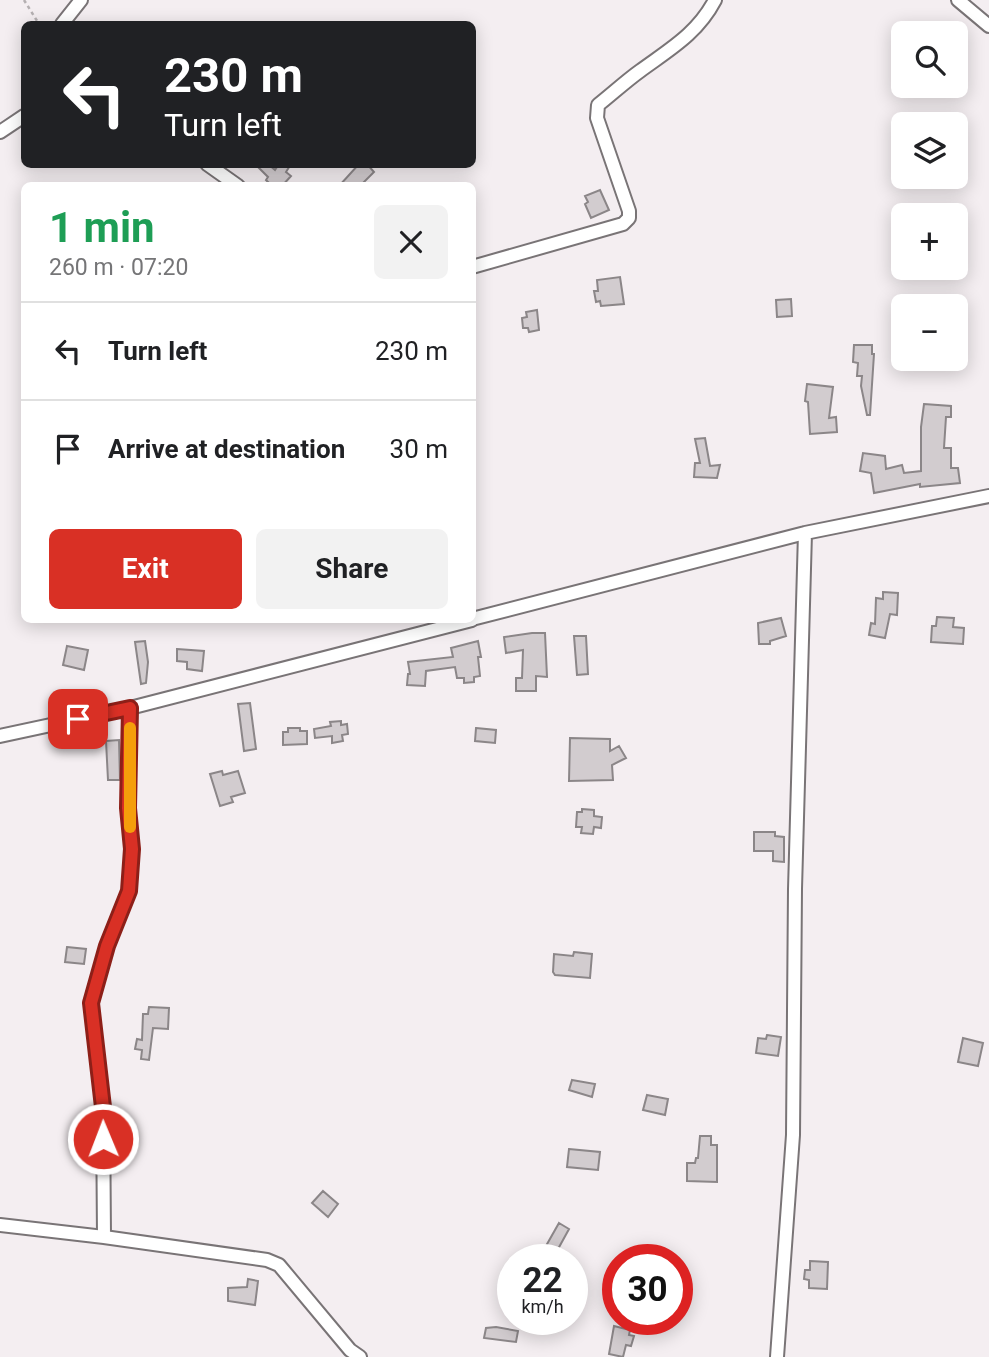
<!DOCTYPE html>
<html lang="en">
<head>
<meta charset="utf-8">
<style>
	:root { --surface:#fff; --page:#f2f2f2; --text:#202124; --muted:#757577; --line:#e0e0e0; --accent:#d93025 }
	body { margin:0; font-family:Roboto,sans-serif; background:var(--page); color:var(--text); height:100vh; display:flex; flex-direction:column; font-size:26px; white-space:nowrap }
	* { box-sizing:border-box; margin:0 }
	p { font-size:23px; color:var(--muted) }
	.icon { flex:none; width:38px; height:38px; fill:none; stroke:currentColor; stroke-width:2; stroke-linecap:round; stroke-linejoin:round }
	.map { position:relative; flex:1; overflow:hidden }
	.details { position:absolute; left:21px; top:182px; width:455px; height:441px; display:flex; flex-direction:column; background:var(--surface); border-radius:10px; box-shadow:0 4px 18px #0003 }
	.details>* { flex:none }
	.top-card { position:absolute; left:21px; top:21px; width:455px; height:147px; border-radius:10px; box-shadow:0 4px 18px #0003; background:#202124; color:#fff; overflow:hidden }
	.tools { position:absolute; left:891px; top:21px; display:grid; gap:14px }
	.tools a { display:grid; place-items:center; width:77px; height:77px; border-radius:10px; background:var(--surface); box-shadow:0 4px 18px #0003; font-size:35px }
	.speed { position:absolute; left:497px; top:1244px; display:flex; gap:14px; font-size:35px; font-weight:700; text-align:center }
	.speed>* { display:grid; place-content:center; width:91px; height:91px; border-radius:50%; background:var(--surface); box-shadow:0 4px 18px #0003; line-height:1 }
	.speed small { font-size:18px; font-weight:400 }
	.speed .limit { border:10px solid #d22; background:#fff; color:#111 }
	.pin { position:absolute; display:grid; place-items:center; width:60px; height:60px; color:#fff; margin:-30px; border-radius:14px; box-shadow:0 4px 10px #0006 }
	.me { position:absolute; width:77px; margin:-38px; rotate:359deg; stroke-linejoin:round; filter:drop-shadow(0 0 5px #0008) }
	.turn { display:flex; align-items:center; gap:24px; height:147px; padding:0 28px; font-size:32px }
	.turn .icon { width:91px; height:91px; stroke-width:2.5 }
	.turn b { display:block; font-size:49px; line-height:60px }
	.round { display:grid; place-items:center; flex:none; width:74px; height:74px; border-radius:10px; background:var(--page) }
	.headline { display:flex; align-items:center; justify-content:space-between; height:119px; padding:0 28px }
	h1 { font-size:42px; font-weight:700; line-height:52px; color:#1e9e55 }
	.cta { display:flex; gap:14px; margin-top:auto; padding:14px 28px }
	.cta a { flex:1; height:80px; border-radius:10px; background:var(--accent); color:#fff; font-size:28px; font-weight:700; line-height:80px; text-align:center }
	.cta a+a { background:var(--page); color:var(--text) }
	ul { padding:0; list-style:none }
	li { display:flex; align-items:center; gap:21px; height:98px; padding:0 28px; border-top:2px solid var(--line) }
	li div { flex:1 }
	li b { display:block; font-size:26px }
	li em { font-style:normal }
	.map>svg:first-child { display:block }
</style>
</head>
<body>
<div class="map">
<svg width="989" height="1357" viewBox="0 0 989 1357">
	<rect width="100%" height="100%" fill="#f4eef1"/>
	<!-- building -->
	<path fill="#d2cccf" stroke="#8b8688" stroke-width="2" d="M255 164H268L275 170 279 164H291L286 172 291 176 282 186H272L266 180 268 177Z
		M359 164H367L374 172 360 186H339Z
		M600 190 609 210 591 218 585 204 588 202 585 196Z
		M620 277 624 304 601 306 600 301 596 302 594 291H598L597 280Z
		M791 299 792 316 777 317 776 300Z
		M537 310 539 330 529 332 528 328H523L522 318 527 317 526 312Z
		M854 345H872V354H874L870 415H867L861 386 862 376H857L858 363 853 362Z
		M807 384 833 387 829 418 836 417 837 432 810 434 808 402 805 401Z
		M924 404 951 406V417H946L944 448H951V468H958L960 483 920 487V484L874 493 871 473 860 471 863 453 885 456 886 469 902 465 904 473 921 471V427Z
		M705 438 710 466 720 465 717 478 694 477 695 463H700L695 439Z
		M883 592 898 593 897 615 890 614 885 638 869 635 871 623 875 624 876 598 883 599Z
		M937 617 954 618 953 627 964 628 963 644 931 642 932 626H936Z
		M781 618 786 636 770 641V644H759L758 623Z
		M532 633H545L547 677 536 676V691H516V678H522L523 650 506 653 504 637Z
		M574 636H586L588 674 577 675Z
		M145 641 148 662 146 683 141 684 135 642Z
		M478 641 481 657H478L480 676 474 677V682L464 683V678H457L455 667 426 671 425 686 407 685 408 674H410L408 662 453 657 451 648Z
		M67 646 88 650 84 670 63 665Z
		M177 649 204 651 202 671 187 669V662L177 661Z
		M250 703 256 749 244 751 238 704Z
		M341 721V725L347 724 348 734 342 735 343 741 332 743V736L315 738 314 729 331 726 330 722Z
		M288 728H300V731H307V744L283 745V732H288Z
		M476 728 496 730 495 743 475 741Z
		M570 738 610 739V751L619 746 626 758 612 765 613 780 569 781Z
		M119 740 120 780H108L106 741Z
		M222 771 223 775 238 771 245 793 231 797 233 802 220 806 210 774Z
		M582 809 594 810V816L602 817 601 828 594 827 593 834 581 833 582 827H576L577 812H582Z
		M754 832H775V836L784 837V862L773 861V851H754Z
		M67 947 86 949 84 964 65 962Z
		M574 952 592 954 590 978 555 975 553 972 554 954 573 956Z
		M149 1007 169 1008 168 1029 153 1028 149 1060 141 1059 142 1050 135 1049 137 1039 142 1040 143 1014H148Z
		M767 1035 781 1037 778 1056 756 1053 758 1038 766 1039Z
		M963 1038 983 1043 978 1066 958 1062Z
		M572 1080 595 1084 592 1097 569 1090Z
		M647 1095 668 1099 665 1115 643 1110Z
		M700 1136H711V1145H717V1182L687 1181V1163H695L696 1158H698Z
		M569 1149 600 1152 598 1170 567 1167Z
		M323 1191 338 1204 328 1217 312 1203Z
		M559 1223 569 1229 552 1260H538Z
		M810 1261 828 1262 827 1289 809 1288V1280L804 1279 805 1270H810Z
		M248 1279 258 1281 255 1305 228 1301V1288L247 1287Z
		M614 1326 630 1330 629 1335 634 1336 631 1346 626 1345 623 1357 609 1354Z
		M496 1327 518 1331 516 1342 484 1338 486 1328Z"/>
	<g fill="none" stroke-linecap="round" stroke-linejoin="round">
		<defs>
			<path id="minor" d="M958 0 989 26
				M62 24 81 0
				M0 132 24 116
				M207 164 238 186
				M472 267 623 224 629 218V211L597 118 598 105C612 94 626 81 640 71 670 49 697 34 715 0
				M472 619 805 533 989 496
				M0 736 130 708 472 620
				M0 1225 104 1237 267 1260 279 1265 350 1350 360 1357
				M104 1237 103 1107 91 1003 107 946 129 891 132 849 128 808 130 708
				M777 1357 793 1135 795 889 805 533"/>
		</defs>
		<!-- minor casing -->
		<use href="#minor" stroke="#797476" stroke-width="16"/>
		<!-- path -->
		<path stroke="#b5b0b2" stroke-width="2.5" stroke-dasharray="3.5 3.5" stroke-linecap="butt" d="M24 0 39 24"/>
		<!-- minor -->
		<use href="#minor" stroke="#fff" stroke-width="12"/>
	</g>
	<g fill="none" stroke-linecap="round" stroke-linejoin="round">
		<defs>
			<path id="route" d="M78 719 130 708 128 808 132 849 129 891 107 946 91 1003 103 1107V1139"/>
		</defs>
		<!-- route casing -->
		<use href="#route" stroke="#8d1f18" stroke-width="18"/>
		<!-- route -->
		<use href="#route" stroke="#d93025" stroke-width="12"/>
		<!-- slow -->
		<path stroke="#f59e0b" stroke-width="12" d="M130 728V827"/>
	</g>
</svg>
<div class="tools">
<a><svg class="icon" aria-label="search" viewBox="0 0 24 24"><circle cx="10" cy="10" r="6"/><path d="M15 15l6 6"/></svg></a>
<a><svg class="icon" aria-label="layers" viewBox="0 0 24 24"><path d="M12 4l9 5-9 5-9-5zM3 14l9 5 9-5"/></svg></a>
<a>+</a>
<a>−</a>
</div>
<div class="speed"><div>22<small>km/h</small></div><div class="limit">30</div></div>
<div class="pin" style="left:78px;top:719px;background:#d93025"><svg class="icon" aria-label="arrive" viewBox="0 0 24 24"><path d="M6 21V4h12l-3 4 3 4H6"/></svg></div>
<svg class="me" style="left:103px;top:1139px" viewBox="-20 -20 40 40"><circle r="17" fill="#d93025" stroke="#fff" stroke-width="3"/><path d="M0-11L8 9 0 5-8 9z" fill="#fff"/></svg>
<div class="top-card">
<div class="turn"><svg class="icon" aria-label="left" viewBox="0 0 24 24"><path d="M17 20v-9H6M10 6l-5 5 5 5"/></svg><div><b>230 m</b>Turn left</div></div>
</div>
<section class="details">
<div class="headline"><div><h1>1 min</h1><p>260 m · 07:20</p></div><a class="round"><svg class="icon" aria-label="close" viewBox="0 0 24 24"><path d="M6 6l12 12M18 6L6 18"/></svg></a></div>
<ul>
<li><svg class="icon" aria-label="left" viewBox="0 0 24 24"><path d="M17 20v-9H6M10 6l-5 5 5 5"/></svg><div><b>Turn left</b></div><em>230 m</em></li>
<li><svg class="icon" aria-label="arrive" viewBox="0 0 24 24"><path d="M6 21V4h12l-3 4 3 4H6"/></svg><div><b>Arrive at destination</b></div><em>30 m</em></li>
</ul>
<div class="cta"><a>Exit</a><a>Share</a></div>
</section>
</div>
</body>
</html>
